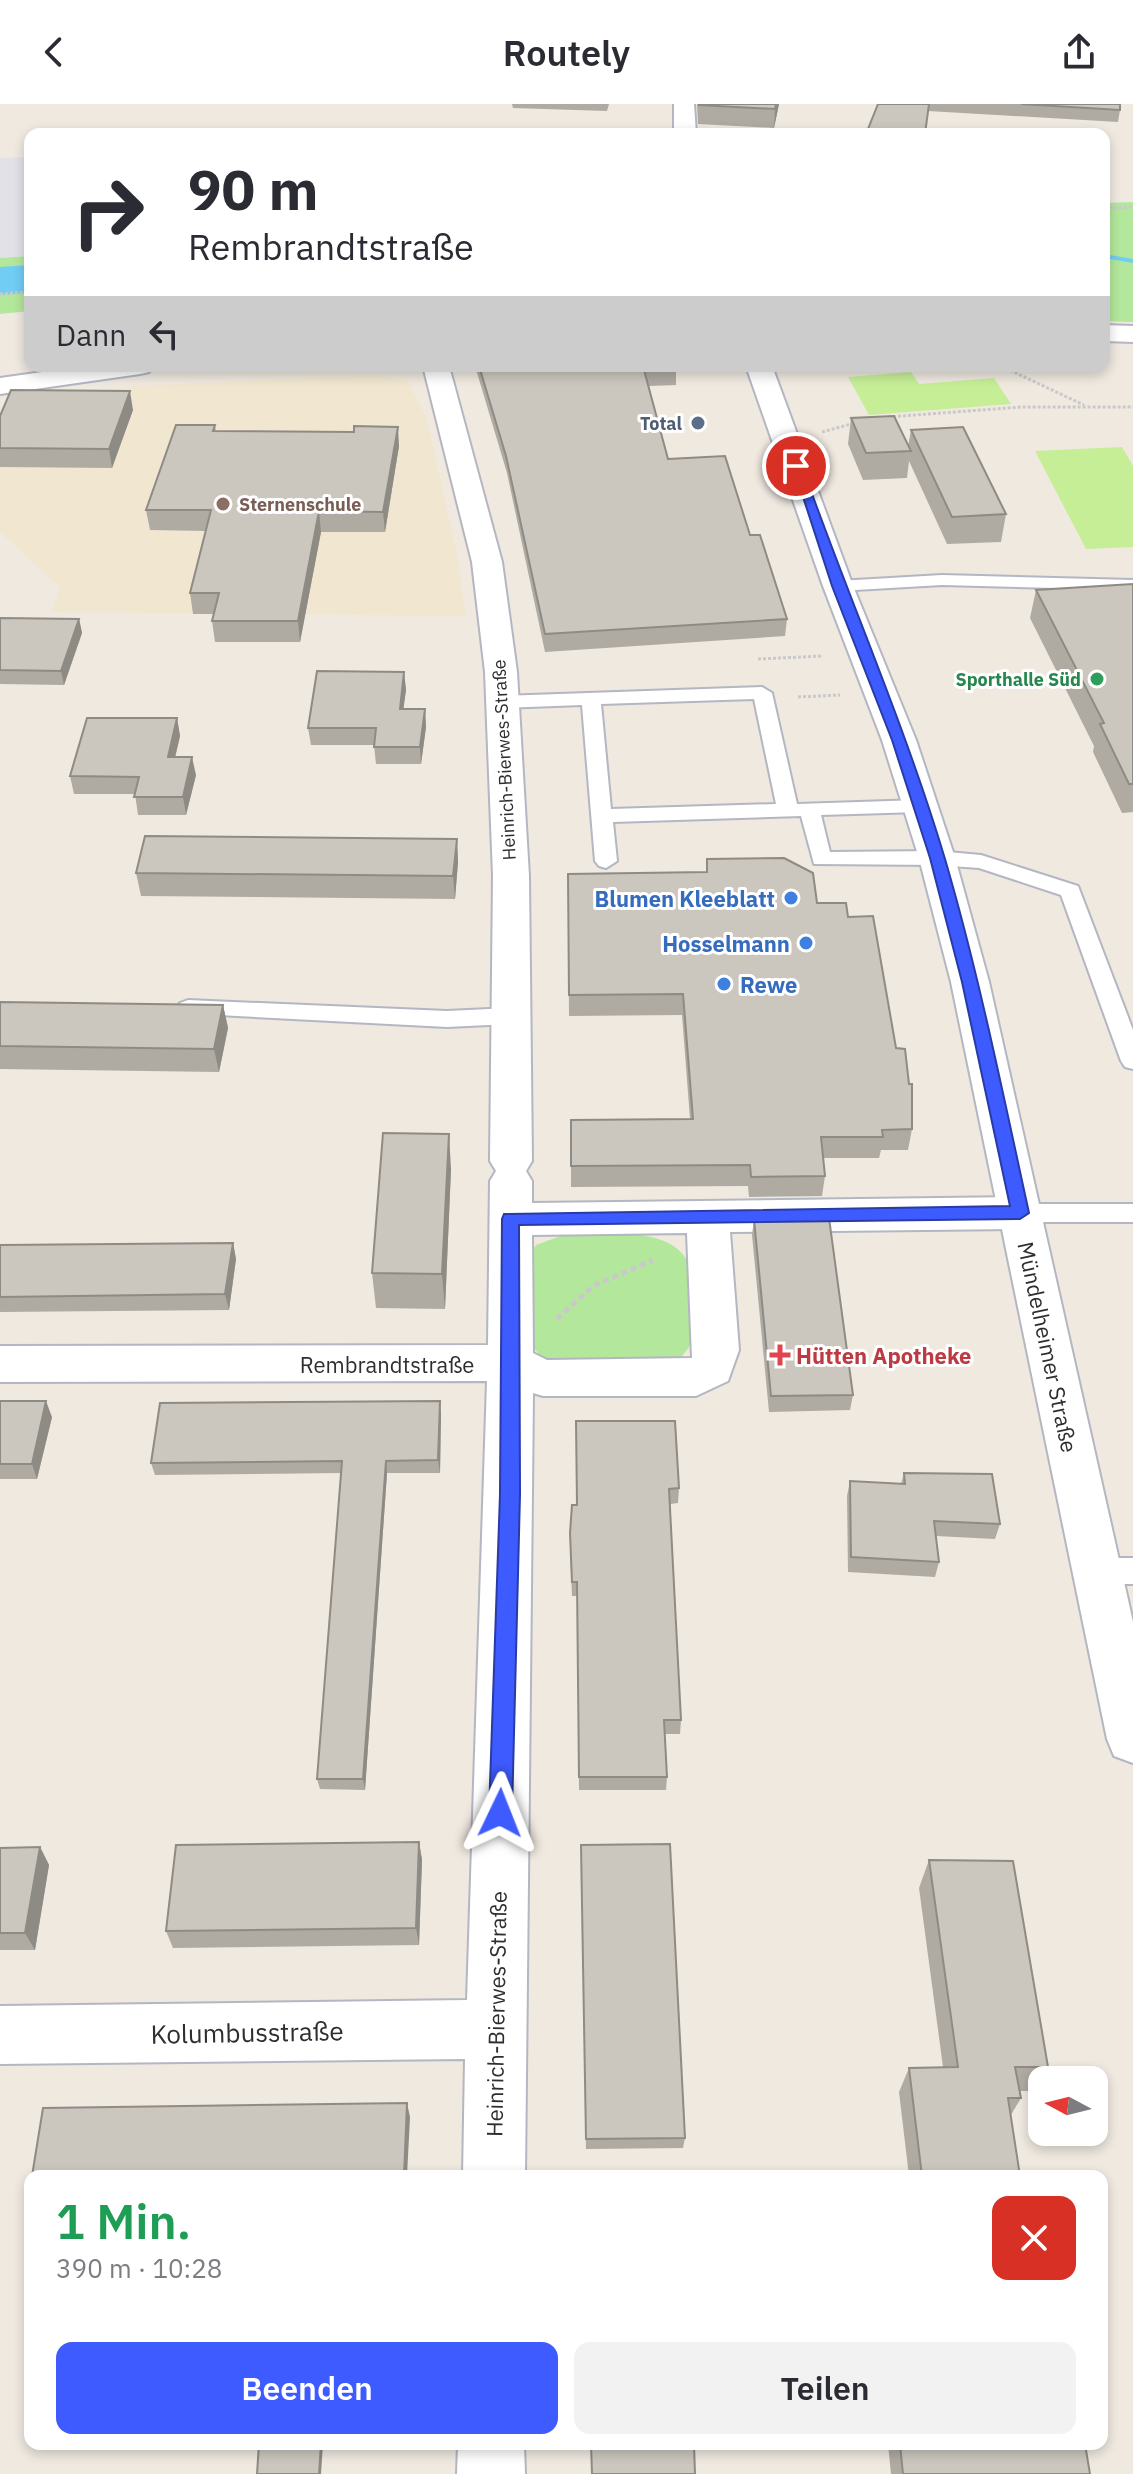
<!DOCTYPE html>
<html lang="de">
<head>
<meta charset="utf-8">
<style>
	:root { --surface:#fff; --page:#f2f2f3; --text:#2b2b33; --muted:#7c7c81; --accent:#3e5bff }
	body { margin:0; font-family:"IBM Plex Sans",sans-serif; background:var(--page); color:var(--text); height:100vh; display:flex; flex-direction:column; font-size:30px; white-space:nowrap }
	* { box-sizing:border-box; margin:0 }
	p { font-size:26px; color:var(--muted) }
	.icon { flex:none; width:44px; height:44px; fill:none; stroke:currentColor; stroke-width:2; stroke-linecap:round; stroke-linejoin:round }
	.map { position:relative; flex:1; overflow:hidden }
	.drawer { position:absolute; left:24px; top:2066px; width:1084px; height:280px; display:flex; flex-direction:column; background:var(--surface); border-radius:16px; box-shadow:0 4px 12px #0003 }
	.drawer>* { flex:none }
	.guide { position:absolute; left:24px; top:24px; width:1086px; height:244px; border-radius:16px; box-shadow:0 4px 12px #0003; background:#fff; color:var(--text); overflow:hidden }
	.needle { width:52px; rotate:277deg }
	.fabs { position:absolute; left:1028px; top:1962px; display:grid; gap:16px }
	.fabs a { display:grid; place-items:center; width:80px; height:80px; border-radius:16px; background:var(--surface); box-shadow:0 4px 12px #0003; font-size:40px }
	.pin { position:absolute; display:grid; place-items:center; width:68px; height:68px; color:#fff; margin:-34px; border:4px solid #fff; border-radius:50%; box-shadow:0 2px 8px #0007 }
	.me { position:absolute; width:88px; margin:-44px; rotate:2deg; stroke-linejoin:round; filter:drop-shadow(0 0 6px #0008) }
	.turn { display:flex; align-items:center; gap:28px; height:168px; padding:0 32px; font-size:36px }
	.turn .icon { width:104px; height:104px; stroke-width:2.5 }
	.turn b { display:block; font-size:56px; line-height:68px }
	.then { display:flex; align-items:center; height:76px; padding:0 32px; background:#0003; gap:16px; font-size:30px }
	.round { display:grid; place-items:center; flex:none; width:84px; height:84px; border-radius:16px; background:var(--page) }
	.summary { display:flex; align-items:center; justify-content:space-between; height:136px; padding:0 32px }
	h1 { font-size:48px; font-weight:600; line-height:60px; color:#1e9e55 }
	.primary-button { display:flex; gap:16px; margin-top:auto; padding:16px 32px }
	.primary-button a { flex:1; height:92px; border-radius:16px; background:var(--accent); color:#fff; font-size:32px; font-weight:600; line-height:92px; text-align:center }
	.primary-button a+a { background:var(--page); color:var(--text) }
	header { display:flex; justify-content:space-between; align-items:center; height:104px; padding:0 32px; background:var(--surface); font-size:36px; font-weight:600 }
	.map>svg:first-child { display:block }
</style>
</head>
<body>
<header><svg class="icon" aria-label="back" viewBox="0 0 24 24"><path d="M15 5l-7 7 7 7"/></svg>Routely<svg class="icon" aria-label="share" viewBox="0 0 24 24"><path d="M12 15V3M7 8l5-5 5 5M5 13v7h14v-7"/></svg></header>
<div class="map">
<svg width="1133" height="2370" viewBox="0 0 1133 2370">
	<rect width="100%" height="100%" fill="#efe9e0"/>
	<!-- industrial -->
	<path fill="#e3e1e8" d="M30 53V152L0 154V54Z"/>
	<!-- education -->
	<path fill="#f1e7d0" d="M376 271 408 277 427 315 457 450 466 512 51 508 60 484 0 428V304L134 282Z"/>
	<!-- green -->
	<path fill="#b3e79b" d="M1133 98V218L1104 217V99Z
		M30 152V207L0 210V154Z
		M569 1129C603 1130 680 1121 690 1165 696 1187 692 1216 692 1239L680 1255 555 1260 540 1251 530 1240 526 1156 536 1141Z"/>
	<!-- pitch -->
	<path fill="#c6ee97" d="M911 268 919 280 994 274 1011 300 869 311 848 273Z
		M1122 343 1133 362V443L1086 445 1035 347Z"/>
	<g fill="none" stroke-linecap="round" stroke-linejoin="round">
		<!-- stream -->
		<path fill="#71cdf4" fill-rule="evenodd" d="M1104 150 1133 155V159L1104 154Z"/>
		<!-- river -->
		<path fill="#71cdf4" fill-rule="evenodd" d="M30 161V189L0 191V163Z"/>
		<defs>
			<path id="service" d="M942 471 1133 476V486L942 481 838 487 829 482 838 477Z
				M762 583 772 589 797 700 920 696 930 702 920 708 821 711 830 748 937 747 981 751 1078 782 1133 926V965L1125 963 1121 957 1061 791 979 764 937 761 814 760 801 712 613 718 617 757 606 764 599 762 595 757 582 601 503 604 493 598 503 592ZM754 595 776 700 611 705 601 600Z
				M188 896 447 907 512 904 520 907 523 912 520 917 512 920 447 923 180 909 177 904 180 899Z
				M1020 1100H1133V1118H1020L1011 1116 1007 1109 1011 1102Z
				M1096 1454H1133V1480H1096L1086 1476 1081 1467 1086 1458Z"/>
			<path id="minor" d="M85 262H153L149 268 140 270 0 290V274Z
				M423 262H449L502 458 517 568 529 772 532 1057 526 1067 532 1077V1099L1020 1093 1035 1098 1041 1109 1035 1120 1020 1125 730 1128 739 1246 728 1277 696 1292H543L533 1289 525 2072H463L465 1955 0 1960V1902L467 1896 487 1277 0 1278V1242L488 1241 490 1077 496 1067 490 1057 493 772 485 568 472 458ZM687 1129 692 1254 547 1256 533 1249 532 1131Z
				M458 2340H524L525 2370H457Z"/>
			<path id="tertiary" d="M1104 221 1133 222V238L1104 237Z"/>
			<path id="secondary" d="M674 0H694L696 30H674Z
				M746 262H772L853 482 916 636 955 754 989 878 1133 1518V1659L1114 1652 1107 1635 951 878 919 754 882 636 823 482Z"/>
		</defs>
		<!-- service casing -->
		<use href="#service" stroke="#b4b6c1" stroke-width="4"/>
		<!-- minor casing -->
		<use href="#minor" stroke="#b4b6c1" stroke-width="4"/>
		<!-- tertiary casing -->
		<use href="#tertiary" stroke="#b4b6c1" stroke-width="4"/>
		<!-- secondary casing -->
		<use href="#secondary" stroke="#b4b6c1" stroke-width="4"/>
		<!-- path-far1 -->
		<path stroke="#c9c9c9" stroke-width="3" stroke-dasharray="3 2" stroke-linecap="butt" d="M1104 104 1133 103
			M0 190 30 188
			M1001 262 1084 301
			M888 313 1021 303H1133
			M822 328 855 319
			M758 555 823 552
			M798 593 840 591"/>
		<!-- path -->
		<path stroke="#c9c9c9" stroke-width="5" stroke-dasharray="6 4" stroke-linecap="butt" d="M557 1215 593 1182 653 1156"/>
		<!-- service -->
		<use href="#service" fill="#fff" fill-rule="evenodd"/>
		<!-- minor -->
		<use href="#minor" fill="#fff" fill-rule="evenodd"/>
		<!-- tertiary -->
		<use href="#tertiary" fill="#fff" fill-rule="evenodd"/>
		<!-- secondary -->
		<use href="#secondary" fill="#fff" fill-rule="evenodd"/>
	</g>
	<!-- wall -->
	<path fill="#afaba3" d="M512 0H609L607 7 513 4Z
		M697 0H779L774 24 698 20Z
		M878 0H1120V6L1118 18 928 7Z
		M475 262H676V281L649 282 668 355 750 431 787 515 785 532 545 548 507 369Z
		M133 306 112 364 0 363V312Z
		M851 314 908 343 911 326 1006 410 1001 438 947 440 909 357 907 374 863 376 848 340Z
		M215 321 216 327 399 342 385 428H321L300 538H215L212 517 214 510H193L190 489 206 427 150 426 146 406Z
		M1133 480V708L1122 709 1093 648 1094 642 1030 514 1036 486Z
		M0 514 79 515 82 529 64 581 0 580Z
		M404 568 406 586 403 605H425L426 623 421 660H376L374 641H311L308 624Z
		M177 614 180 632 175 653 196 671 186 711H138L135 690H74L70 672Z
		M457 735 458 758 455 795 141 792 136 769Z
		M707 755 817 799 848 813 896 944 912 1025 908 1046H881L879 1054H823L825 1072 822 1092 749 1093 748 1082 571 1083V1016L690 1015 682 911 569 912 568 770 706 768Z
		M0 898 223 901 228 924 219 968 0 965Z
		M451 1065 445 1205 376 1204 372 1169Z
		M754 1115 853 1291 850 1306 769 1308 752 1131Z
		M233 1139 236 1155 229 1206 0 1208V1141Z
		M0 1297 52 1313 37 1375H0Z
		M441 1309 440 1369H387L365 1686 320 1685 317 1675 341 1369 155 1371 151 1359Z
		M576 1317 679 1384 678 1399 670 1400 681 1616 680 1630H665L667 1673 666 1686H579L577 1492H572L570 1444 577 1401Z
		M904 1369 1000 1420 995 1435 936 1432 939 1458 935 1473 848 1468 847 1392 850 1377 901 1380Z
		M419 1738 422 1756 419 1841 173 1844 166 1827Z
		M581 1741 685 2034 683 2044 586 2045Z
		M40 1743 49 1761 35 1846H0V1744Z
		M929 1756 1048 1963 1034 1987H1019L1021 1994 1011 2011 1020 2072H909L899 1988 909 1964 943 1963 919 1784Z
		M888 2340H1085L1090 2370H891Z"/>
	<!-- shaded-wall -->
	<path fill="#8e8b85" d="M776 0H779L774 24 775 5Z
		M130 287 133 306 112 364 109 345Z
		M398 323 399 342 385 428 383 408Z
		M319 407 321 428 300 538 298 517Z
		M79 515 82 529 64 581 61 567Z
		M404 568 406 586 401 623 400 605Z
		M425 605 426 623 421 660 420 643Z
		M177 614 180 632 171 671 168 653Z
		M192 653 196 671 186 711 183 693Z
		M457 735 458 758 455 795 453 772Z
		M223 901 228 924 219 968 214 945Z
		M449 1030 451 1065 445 1205 442 1170Z
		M233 1139 236 1155 229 1206 225 1190Z
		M46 1297 52 1313 37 1375 32 1360Z
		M440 1297 441 1309 440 1369 438 1356Z
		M386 1357 387 1369 365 1686 363 1675Z
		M419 1738 422 1756 419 1841 416 1824Z
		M40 1743 49 1761 35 1846 25 1829Z
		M407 1999 410 2013 407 2072H404Z
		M321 2340H323L321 2370H319Z"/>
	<!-- building -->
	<path fill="#cbc7be" stroke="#8e8b85" stroke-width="2" d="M699 0H776L775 5 699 1Z
		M878 0H929L925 30H866Z
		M1021 0H1120V6Z
		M479 262H676V265L644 266 668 355 725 352 750 431H760L787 515 545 530 506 352Z
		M11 286 130 287 109 345 0 344V312Z
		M894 312 911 347 866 349 851 314Z
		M176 321H215L213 327 354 328V322L398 323 383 408 319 407 298 517H212L219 489H190L211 406H146Z
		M963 323 1006 410 952 413 911 326Z
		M1133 480V680H1129L1100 620 1104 619 1036 486Z
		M0 514 79 515 61 567 0 566Z
		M317 567 404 568 400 605H425L420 643H374L376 624H308Z
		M87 614H177L168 653H192L183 693H134L139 673 70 672Z
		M145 732 457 735 453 772 136 769Z
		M784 754 813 769 817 799H846L848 813 873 812 896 944 905 945 909 980H912V1025L882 1026 883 1033H821L825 1072 751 1073 750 1061 571 1062V1016L693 1015 683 890 569 891 568 770 707 768V755Z
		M0 898 223 901 214 945 0 942Z
		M383 1029 449 1030 442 1170 372 1169Z
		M829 1114 853 1291 771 1292 754 1115Z
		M233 1139 225 1190 0 1193V1141Z
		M0 1297H46L32 1360H0Z
		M440 1297 438 1356 386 1357 363 1675H317L342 1357 151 1359 160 1299Z
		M576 1317H675L679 1384 669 1385 681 1616H664L667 1673H579L577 1478H572L570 1429 572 1401H577Z
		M904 1369 992 1370 1000 1420 934 1417 939 1458 851 1453 850 1377 905 1380Z
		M419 1738 416 1824 166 1827 176 1741Z
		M670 1740 685 2034 586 2035 581 1741Z
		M40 1743 25 1829H0V1744Z
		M929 1756 1013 1757 1048 1963H1015L1021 1994H1008L1020 2072H922L909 1964 958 1963Z
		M407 1999 404 2072H32L43 2004Z
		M30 2081V2107H26Z
		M259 2340H321L319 2370H257Z
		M591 2340H694L695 2370H592Z
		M900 2340H1085L1090 2370H903Z"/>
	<!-- route -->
	<path fill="#3e5bff" stroke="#283ba6" stroke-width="2" d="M792 359 802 362C848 493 905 621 945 755 979 871 1003 990 1029 1109L1020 1115 519 1121 520 1390 512 1709 508 1717 500 1720 492 1717 489 1709 500 1390 502 1115 504 1110 1010 1102 962 878 930 754 892 636 832 482Z"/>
	<!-- markers -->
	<circle fill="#5c6f8a" stroke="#fff" stroke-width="3" cx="698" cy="319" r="8"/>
	<circle fill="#8d6e63" stroke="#fff" stroke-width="3" cx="223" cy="400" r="8"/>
	<circle fill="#2e9e5b" stroke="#fff" stroke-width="3" cx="1097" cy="575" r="8"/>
	<g fill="#3f7fe0" stroke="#fff" stroke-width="3">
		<circle cx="791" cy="794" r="8"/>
		<circle cx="806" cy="839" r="8"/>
		<circle cx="724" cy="880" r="8"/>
	</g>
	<path fill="#e0444e" stroke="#fff" stroke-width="3" d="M776 1239h8v8h8v8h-8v8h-8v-8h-8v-8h8z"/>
	<g text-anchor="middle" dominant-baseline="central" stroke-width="6" stroke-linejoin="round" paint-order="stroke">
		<!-- far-service labels -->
		<g font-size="18" font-weight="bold" fill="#4e5e75" stroke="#fff" text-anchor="end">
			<text x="682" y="319">Total</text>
		</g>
		<!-- far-education labels -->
		<g font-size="18" font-weight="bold" fill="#785e54" stroke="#fff" text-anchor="start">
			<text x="239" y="400">Sternenschule</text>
		</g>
		<!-- far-leisure labels -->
		<g font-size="18" font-weight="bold" fill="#27864d" stroke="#fff" text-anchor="end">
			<text x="1081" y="575">Sporthalle Süd</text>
		</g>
		<!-- far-street labels -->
		<g font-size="18" fill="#2e2e2e" stroke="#fff">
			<text transform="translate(504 656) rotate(-93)">Heinrich-Bierwes-Straße</text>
		</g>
		<!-- shop labels -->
		<g font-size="22" font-weight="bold" fill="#366cbe" stroke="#fff" text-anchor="end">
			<text x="775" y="794">Blumen Kleeblatt</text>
			<text x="790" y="839">Hosselmann</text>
			<text x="740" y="880" text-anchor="start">Rewe</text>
		</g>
		<!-- street labels -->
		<g font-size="22" fill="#2e2e2e" stroke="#fff">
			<text transform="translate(1048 1243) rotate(78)">Mündelheimer Straße</text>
			<text x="387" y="1260">Rembrandtstraße</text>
			<text transform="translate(496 1910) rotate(-89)">Heinrich-Bierwes-Straße</text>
		</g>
		<!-- health labels -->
		<g font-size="22" font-weight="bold" fill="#be3a42" stroke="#fff" text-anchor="start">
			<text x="796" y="1251">Hütten Apotheke</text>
		</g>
		<!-- near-street labels -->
		<g font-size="26" fill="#2e2e2e" stroke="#fff">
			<text transform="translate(247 1928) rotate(-1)">Kolumbusstraße</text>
		</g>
	</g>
</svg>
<div class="fabs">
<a><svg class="needle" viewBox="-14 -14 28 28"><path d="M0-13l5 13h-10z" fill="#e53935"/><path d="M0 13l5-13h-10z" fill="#7c7c81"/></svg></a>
</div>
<div class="pin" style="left:796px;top:362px;background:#d93025"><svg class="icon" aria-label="arrive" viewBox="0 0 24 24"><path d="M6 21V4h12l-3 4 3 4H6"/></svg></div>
<svg class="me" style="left:500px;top:1709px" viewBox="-20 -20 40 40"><path d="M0-17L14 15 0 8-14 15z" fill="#3e5bff" stroke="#fff" stroke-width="4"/></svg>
<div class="guide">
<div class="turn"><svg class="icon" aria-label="right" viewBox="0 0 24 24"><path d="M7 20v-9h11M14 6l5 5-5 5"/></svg><div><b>90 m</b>Rembrandtstraße</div></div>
<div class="then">Dann<svg class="icon" aria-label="left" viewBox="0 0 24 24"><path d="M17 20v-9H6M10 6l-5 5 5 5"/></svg></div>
</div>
<section class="drawer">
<div class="summary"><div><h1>1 Min.</h1><p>390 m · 10:28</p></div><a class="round" style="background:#d93025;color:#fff"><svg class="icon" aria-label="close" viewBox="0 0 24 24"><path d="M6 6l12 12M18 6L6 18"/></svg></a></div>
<div class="primary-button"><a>Beenden</a><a>Teilen</a></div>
</section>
</div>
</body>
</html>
